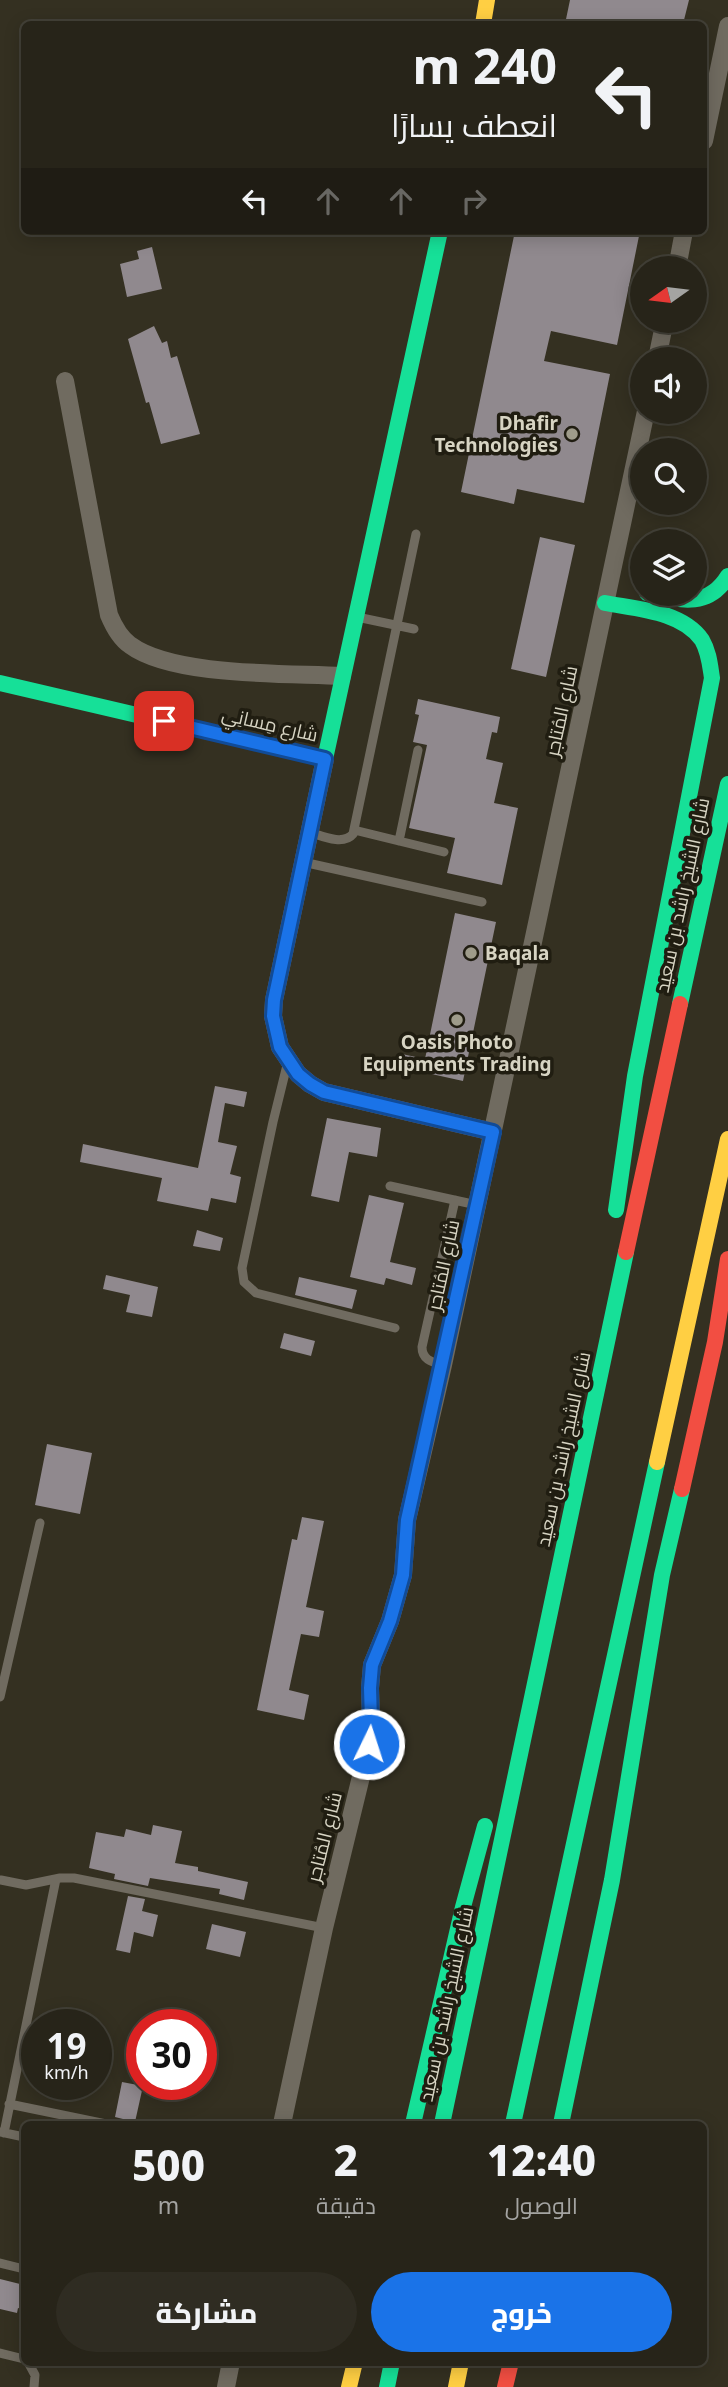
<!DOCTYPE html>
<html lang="ar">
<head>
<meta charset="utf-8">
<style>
	:root { --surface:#272419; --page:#2f2c22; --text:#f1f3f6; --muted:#a4a4a2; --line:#434138; --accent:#1a73e8 }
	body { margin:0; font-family:"Noto Sans",Cairo,sans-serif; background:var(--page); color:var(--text); direction:rtl; height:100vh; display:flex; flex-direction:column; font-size:26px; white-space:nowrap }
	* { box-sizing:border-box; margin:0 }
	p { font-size:23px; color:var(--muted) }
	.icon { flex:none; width:38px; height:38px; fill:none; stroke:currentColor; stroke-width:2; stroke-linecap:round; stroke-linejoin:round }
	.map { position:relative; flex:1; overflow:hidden; direction:ltr }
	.sheet { position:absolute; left:21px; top:2121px; width:686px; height:245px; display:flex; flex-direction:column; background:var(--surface); border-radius:10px; box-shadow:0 4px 18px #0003,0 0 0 2px var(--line); direction:rtl }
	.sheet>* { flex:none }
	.top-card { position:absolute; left:21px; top:21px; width:686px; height:214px; border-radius:10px; box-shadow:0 4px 18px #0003,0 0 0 2px var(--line); direction:rtl; background:#272419; color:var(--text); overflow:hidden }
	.needle { width:46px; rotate:256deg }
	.fabs { position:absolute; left:630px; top:256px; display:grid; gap:14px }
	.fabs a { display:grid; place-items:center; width:77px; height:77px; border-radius:50%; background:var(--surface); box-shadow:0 4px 18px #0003,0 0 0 2px var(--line); font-size:35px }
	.speed { position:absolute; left:21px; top:2009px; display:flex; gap:14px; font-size:35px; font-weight:700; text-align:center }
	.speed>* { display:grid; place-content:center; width:91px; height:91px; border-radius:50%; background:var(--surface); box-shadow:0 4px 18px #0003,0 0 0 2px var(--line); line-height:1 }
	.speed small { font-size:18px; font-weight:400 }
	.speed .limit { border:10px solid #d22; background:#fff; color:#111 }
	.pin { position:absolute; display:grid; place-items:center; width:60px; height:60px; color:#fff; margin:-30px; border-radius:14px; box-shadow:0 4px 10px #0006 }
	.me { position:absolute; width:77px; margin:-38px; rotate:4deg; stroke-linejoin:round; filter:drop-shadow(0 0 5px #0008) }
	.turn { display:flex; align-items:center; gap:24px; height:147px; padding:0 35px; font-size:32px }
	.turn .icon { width:91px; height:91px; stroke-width:2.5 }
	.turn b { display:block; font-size:49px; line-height:60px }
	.lanes { display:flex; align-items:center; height:66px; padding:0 35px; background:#0003; justify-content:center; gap:35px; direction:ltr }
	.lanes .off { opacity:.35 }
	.eta { display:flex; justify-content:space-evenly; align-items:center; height:119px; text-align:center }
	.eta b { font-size:42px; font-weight:800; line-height:49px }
	.cta { display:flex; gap:14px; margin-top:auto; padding:14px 35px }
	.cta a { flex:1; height:80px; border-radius:42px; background:var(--accent); color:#fff; font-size:28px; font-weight:800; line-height:80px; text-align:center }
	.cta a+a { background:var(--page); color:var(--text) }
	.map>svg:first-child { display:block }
</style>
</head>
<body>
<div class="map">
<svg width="728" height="2387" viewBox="0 0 728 2387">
	<rect width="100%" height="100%" fill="#343021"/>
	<!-- building -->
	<path fill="#90898e" d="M570 0H689L683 24H565Z
		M515 231H640L617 345 551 331 544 361 610 374 584 503 517 489 514 504 461 492Z
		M152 247 162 289 127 297 120 264 139 259 137 251Z
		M154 326 162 343 167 341 171 358 177 356 200 434 161 444 149 402 146 403 128 339Z
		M540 537 575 545 546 677 511 669Z
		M418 699 500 717 497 733 492 732 486 759 503 763 494 803 518 808 502 885 447 873 455 838 409 828 427 745 413 742 419 715 415 714Z
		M455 913 496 922 463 1081 400 1067 402 1054 425 1059Z
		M215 1086 247 1092 244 1107 225 1103 218 1142 237 1146 230 1174 241 1177 236 1203 211 1198 208 1211 157 1201 162 1178 80 1162 83 1144 198 1168Z
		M327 1118 381 1128 377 1157 349 1152 339 1202 311 1196Z
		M369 1195 404 1203 390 1262 416 1268 412 1285 386 1278 384 1285 350 1277Z
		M197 1230 223 1238 220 1251 193 1246Z
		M106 1275 158 1287 152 1317 126 1312 130 1295 103 1289Z
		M299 1277 357 1290 352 1309 295 1295Z
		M284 1333 315 1341 311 1356 280 1348Z
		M47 1444 92 1453 80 1514 35 1505Z
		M302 1517 324 1521 306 1607 324 1611 319 1637 301 1634 289 1690 309 1695 304 1720 257 1710 292 1539 297 1540Z
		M153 1825 182 1831 175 1863 198 1867V1871L248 1882 244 1900 219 1894 220 1889 150 1878 148 1886 114 1879 115 1874 89 1868 96 1832 124 1837 126 1829 151 1835Z
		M128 1896 145 1899 142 1911 158 1915 153 1937 134 1932 130 1953 116 1950Z
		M212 1924 246 1932 240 1957 206 1949Z
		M122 2082 143 2086 135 2122 115 2117Z
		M0 2279 24 2285V2310L18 2308 17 2313 0 2309Z"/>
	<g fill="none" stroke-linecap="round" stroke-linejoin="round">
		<!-- lane -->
		<path stroke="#706b60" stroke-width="9" d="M357 617 414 629
			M354 830 444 852
			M309 832C322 836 343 846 353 834L416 534
			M399 841 418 750
			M303 862 482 902
			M288 1061 273 1122 242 1268 244 1282 256 1293 395 1328
			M390 1186 477 1205
			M443 1365C432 1362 422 1360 422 1347L455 1200
			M0 1697 40 1523
			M1 1880 26 1885 60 1878H74L324 1928
			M9 2104 106 2124
			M0 2132 24 2137
			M4 2133 56 1879
			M0 2263 24 2269
			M0 2353 24 2359
			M28 2362 35 2375 34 2387"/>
		<!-- street -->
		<path stroke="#706b60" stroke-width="18" d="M704 141 728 26
			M677 268 684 231
			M657 359 665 320
			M65 381 109 615C114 627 120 638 130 645 173 677 288 673 342 676
			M325 759 274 1000 273 1016 280 1047 298 1074 310 1084 324 1092 493 1132
			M282 2124 324 1928 369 1744 371 1721 370 1688 372 1665 390 1621 403 1575 407 1520 443 1365 646 411
			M226 2387 231 2362"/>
		<!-- fast -->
		<path stroke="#16e098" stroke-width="16" d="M647 593C679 600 708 609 728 576
			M605 603C636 609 682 611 702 640 709 652 710 665 712 678L635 1076 616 1210
			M0 683 325 759 440 231
			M680 1004 728 784
			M413 2124 463 1907 485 1826
			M442 2124 626 1252
			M513 2124 657 1462
			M561 2124 612 1880 662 1575 682 1489
			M387 2387 392 2362"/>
		<!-- slow -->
		<path stroke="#ffcf43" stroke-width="16" d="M483 24 487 0
			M657 1462 728 1139
			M349 2387 355 2362
			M456 2387 461 2362"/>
		<!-- jam -->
		<path stroke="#f24e42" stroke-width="16" d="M626 1252 680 1004
			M682 1489 715 1342 728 1259
			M505 2387 511 2362"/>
	</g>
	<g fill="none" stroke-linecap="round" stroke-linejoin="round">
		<defs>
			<path id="route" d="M164 721 325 759 274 1000 273 1016 280 1047 298 1074 310 1084 324 1092 493 1132 407 1520 403 1575 390 1621 372 1665 370 1688 371 1721 369 1744"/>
		</defs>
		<!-- route casing -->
		<use href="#route" stroke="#114b97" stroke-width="18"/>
		<!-- route -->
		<use href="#route" stroke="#1a73e8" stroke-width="12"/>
	</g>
	<!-- markers -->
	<g fill="#9e9b8a" stroke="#201d11" stroke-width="2.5">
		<circle cx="572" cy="434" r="7"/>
		<circle cx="471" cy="953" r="7"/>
		<circle cx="457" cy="1020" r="7"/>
	</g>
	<g text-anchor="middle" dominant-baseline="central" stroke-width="7" stroke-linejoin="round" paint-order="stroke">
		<!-- poi labels -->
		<g font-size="19" font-weight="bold" fill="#d7d4c3" stroke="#201d11" text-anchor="end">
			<text x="558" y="423">Dhafir<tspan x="558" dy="22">Technologies</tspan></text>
			<text x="485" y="953" text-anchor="start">Baqala</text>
			<text x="457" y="1042" text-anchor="middle">Oasis Photo<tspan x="457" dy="22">Equipments Trading</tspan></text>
		</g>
		<!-- street labels -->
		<g font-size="19" fill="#d7d4c3" stroke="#201d11">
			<text transform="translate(561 711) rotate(-78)">شارع المُتاجر</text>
			<text transform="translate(270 724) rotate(13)">شارع مِسانِي</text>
			<text transform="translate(682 895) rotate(-78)">شارع الشيخ راشد بن سعيد</text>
			<text transform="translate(443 1265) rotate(-78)">شارع المُتاجر</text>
			<text transform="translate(563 1449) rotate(-78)">شارع الشيخ راشد بن سعيد</text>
			<text transform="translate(324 1837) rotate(-76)">شارع المُتاجر</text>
			<text transform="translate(446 2004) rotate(-78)">شارع الشيخ راشد بن سعيد</text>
		</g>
	</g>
</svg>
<div class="fabs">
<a><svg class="needle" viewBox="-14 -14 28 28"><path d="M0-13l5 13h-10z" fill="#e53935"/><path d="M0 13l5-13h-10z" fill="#a4a4a2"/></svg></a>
<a><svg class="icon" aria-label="sound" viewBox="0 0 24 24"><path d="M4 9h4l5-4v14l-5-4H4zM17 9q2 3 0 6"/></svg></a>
<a><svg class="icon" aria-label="search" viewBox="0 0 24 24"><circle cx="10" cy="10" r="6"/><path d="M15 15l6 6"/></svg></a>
<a><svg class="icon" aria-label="layers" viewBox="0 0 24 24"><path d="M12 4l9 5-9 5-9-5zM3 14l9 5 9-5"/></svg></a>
</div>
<div class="speed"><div>19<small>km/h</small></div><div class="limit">30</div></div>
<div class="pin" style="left:164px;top:721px;background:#d93025"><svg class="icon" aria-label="arrive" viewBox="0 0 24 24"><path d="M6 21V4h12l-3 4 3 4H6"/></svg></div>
<svg class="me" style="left:369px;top:1744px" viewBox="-20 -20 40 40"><circle r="17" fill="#1a73e8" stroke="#fff" stroke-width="3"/><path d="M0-11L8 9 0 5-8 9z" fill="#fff"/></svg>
<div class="top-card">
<div class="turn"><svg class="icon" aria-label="left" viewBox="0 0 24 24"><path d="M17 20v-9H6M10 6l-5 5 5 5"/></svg><div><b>240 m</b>انعطف يسارًا</div></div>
<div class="lanes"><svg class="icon" aria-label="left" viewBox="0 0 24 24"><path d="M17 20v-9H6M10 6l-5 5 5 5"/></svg><svg class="icon off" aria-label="ahead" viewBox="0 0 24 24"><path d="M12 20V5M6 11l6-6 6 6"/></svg><svg class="icon off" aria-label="ahead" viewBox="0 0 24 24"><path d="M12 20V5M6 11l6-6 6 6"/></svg><svg class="icon off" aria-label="right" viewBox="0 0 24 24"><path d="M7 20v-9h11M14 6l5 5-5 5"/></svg></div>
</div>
<section class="sheet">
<div class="eta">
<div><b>12:40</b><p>الوصول</p></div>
<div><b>2</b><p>دقيقة</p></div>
<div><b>500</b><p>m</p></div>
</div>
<div class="cta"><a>خروج</a><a>مشاركة</a></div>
</section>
</div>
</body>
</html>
